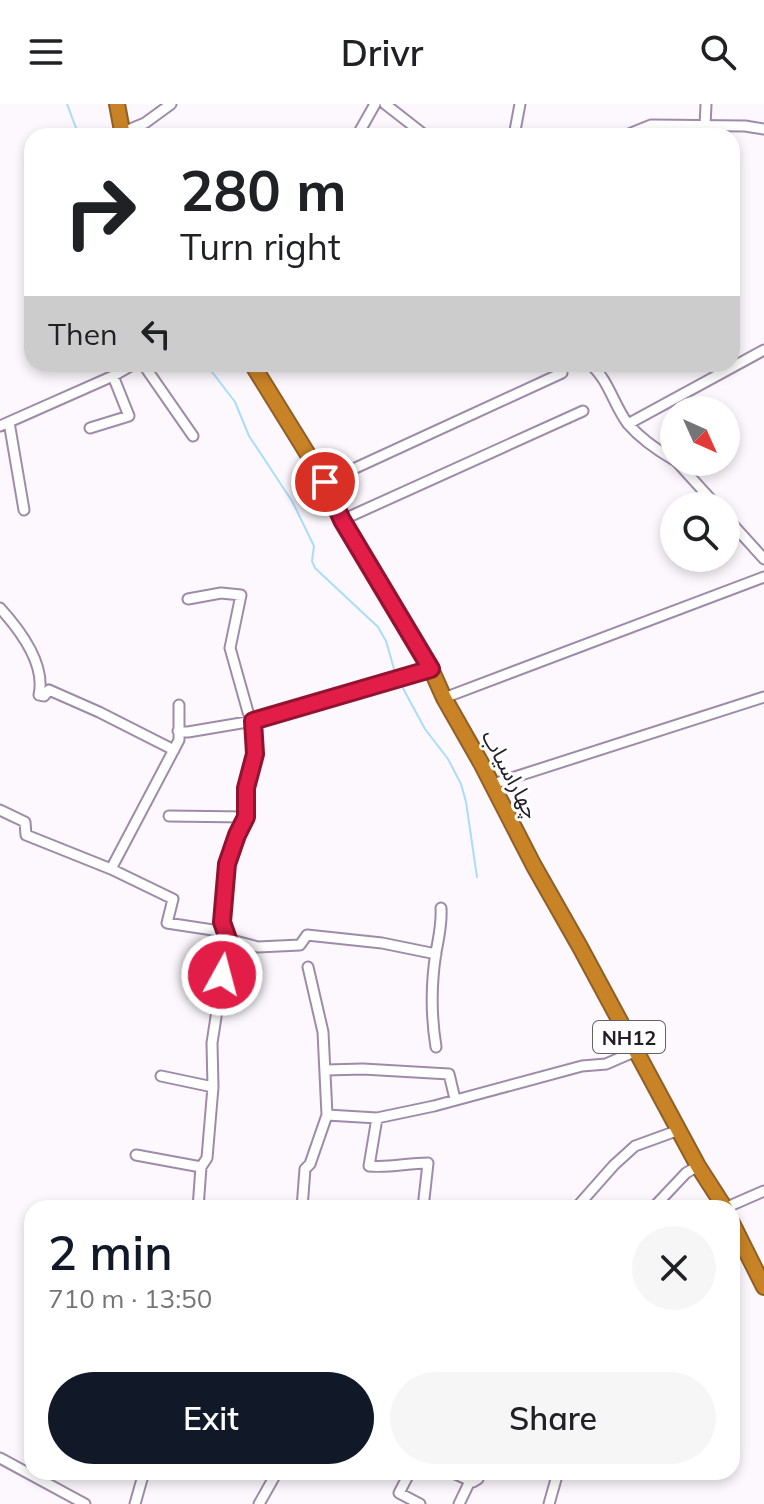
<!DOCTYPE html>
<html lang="en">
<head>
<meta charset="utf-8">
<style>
	:root { --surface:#fff; --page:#f6f6f6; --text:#202124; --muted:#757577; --accent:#111827 }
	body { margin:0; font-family:Mulish,"Noto Sans Arabic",sans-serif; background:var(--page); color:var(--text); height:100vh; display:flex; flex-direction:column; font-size:30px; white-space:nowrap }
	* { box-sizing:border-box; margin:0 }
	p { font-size:26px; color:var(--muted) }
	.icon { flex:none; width:44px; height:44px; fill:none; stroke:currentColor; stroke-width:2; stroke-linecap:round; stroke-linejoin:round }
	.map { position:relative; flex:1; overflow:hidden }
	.panel { position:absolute; left:24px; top:1096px; width:716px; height:280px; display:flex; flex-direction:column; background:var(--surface); border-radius:24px; box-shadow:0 4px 12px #0003 }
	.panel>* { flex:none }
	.banner { position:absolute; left:24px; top:24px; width:716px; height:244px; border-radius:24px; box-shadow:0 4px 12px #0003; background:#fff; color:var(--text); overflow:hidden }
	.needle { width:52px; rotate:135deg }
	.controls { position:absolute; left:660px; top:292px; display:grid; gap:16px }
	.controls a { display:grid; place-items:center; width:80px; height:80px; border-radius:50%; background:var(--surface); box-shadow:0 4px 12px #0003; font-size:40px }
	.pin { position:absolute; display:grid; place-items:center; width:68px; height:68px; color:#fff; margin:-34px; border:4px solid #fff; border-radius:50%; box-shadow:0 2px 8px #0007 }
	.me { position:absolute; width:88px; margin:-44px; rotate:7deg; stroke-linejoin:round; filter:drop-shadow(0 0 6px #0008) }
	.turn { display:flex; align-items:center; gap:28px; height:168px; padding:0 24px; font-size:36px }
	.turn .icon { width:104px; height:104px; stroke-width:2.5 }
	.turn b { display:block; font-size:56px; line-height:68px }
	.then { display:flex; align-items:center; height:76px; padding:0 24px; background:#0003; gap:16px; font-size:30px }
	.round { display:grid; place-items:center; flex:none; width:84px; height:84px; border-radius:42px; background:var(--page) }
	.overview { display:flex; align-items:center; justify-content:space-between; height:136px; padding:0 24px }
	h1 { font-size:48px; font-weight:600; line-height:60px; color:var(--accent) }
	.action { display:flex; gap:16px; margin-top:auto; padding:16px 24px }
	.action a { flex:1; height:92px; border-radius:48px; background:var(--accent); color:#fff; font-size:32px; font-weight:600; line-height:92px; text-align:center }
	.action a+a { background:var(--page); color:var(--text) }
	header { display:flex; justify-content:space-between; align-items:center; height:104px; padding:0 24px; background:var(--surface); font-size:36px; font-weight:600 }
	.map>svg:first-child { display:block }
</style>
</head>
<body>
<header><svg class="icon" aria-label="menu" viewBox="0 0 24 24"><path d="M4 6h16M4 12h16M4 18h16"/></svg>Drivr<svg class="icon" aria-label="search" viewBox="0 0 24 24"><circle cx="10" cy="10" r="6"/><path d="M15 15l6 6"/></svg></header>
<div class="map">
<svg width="764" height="1400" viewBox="0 0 764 1400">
	<rect width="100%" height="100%" fill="#fcf8fe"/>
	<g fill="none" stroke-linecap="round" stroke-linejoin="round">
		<!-- stream -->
		<path stroke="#aadcfc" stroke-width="2" d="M67 0 79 32
			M206 260 235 298 249 332 292 397 314 442 312 457 315 464 378 523 386 537 396 572
			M399 577 425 625 448 655 461 680 466 698 477 773"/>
		<defs>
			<path id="minor" d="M385 0 426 32
				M705 22 706 0
				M121 29 145 19 171 0
				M357 32 375 0
				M514 32 520 0
				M624 32 651 21 745 22 764 25
				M143 260 193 332
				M590 260C609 276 613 300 628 320 641 335 657 346 674 356
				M9 318 24 406
				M628 320 764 246
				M0 322 113 272 134 260
				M90 324 129 312 113 272
				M677 358 717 402
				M325 378 562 269
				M726 413 764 455
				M342 416 583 307
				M188 495 221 489 241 491 230 544 248 608 253 617 255 650 246 684V713L237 731 227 760 222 818 228 835 212 939 213 983 207 1054 201 1063 198 1104
				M0 504C20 526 46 560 39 591L44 592 49 586 99 608 174 646
				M444 594 764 473
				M178 627 188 628 253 617 431 565
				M493 680 764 593
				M0 706 25 718 26 731 111 765 173 795 167 819 226 828
				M169 712 246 713
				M111 765 179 636V601
				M228 835 258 843 300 841 307 831 382 839 436 850
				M436 943C431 912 431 879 436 848 439 832 442 820 441 804
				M326 966 363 965 449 970 455 995
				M161 972 213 983
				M327 1011 377 1014 434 1002 582 962 606 960 636 947
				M377 1014 369 1062C390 1064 407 1059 428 1059L423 1104
				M136 1051 201 1063
				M302 1104 305 1065 310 1060 327 1011 323 928 308 863
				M576 1104 614 1061 635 1042 679 1026
				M653 1104 686 1069 698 1062
				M725 1104 764 1087
				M0 1354 85 1400
				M410 1368 399 1389 420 1400
				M451 1368 473 1378 478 1375 480 1368
				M135 1400 144 1368
				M259 1400 277 1368
				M459 1400 470 1377
				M549 1400 558 1368"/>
			<path id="highway" d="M117 0 123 32
				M252 260 325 378 342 416 431 565 444 594 481 659 534 762 580 843 698 1062 725 1104
				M732 1119 764 1183"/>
		</defs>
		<!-- minor casing -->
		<use href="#minor" stroke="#9f8ba9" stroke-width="13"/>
		<!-- highway casing -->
		<use href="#highway" stroke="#8f5f27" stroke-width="18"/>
		<!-- minor -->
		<use href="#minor" stroke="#fff" stroke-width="9"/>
		<!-- highway -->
		<use href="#highway" stroke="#c88326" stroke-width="14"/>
	</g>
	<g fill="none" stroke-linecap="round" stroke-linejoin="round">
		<defs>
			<path id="route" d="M222 871 228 835 222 818 227 760 237 731 246 713V684L255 650 253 617 431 565 342 416 325 378"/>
		</defs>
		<!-- route casing -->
		<use href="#route" stroke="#92132f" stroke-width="20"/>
		<!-- route -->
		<use href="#route" stroke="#e11d48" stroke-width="14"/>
	</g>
	<g text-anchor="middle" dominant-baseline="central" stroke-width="6" stroke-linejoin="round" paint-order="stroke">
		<!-- shield labels -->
		<rect fill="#fff" stroke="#666068" stroke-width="2" x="593" y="917" width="72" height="32" rx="6"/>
		<g font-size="20" font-weight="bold" fill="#241c28">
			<text x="629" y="933">NH12</text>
		</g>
		<!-- street labels -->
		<g font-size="22" fill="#241c28" stroke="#fff">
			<text transform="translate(511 670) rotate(62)">چهاراسیاب</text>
		</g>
	</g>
</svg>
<div class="controls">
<a><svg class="needle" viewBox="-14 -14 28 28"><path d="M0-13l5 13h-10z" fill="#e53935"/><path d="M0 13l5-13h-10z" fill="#757577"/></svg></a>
<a><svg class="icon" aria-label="search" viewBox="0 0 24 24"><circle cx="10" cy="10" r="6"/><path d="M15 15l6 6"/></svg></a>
</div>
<div class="pin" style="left:325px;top:378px;background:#d93025"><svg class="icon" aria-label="arrive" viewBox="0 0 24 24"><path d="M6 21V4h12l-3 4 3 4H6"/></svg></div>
<svg class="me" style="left:222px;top:871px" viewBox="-20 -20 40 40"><circle r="17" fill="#e11d48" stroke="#fff" stroke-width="3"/><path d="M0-11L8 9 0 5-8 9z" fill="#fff"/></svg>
<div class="banner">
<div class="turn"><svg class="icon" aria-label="right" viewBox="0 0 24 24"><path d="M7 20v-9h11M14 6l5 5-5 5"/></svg><div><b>280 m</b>Turn right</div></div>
<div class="then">Then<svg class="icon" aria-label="left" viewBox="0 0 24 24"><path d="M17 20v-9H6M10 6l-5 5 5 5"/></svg></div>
</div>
<section class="panel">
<div class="overview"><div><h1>2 min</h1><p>710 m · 13:50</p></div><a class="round"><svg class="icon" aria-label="close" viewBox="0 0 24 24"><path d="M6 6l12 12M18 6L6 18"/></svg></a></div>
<div class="action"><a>Exit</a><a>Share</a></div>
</section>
</div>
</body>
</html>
